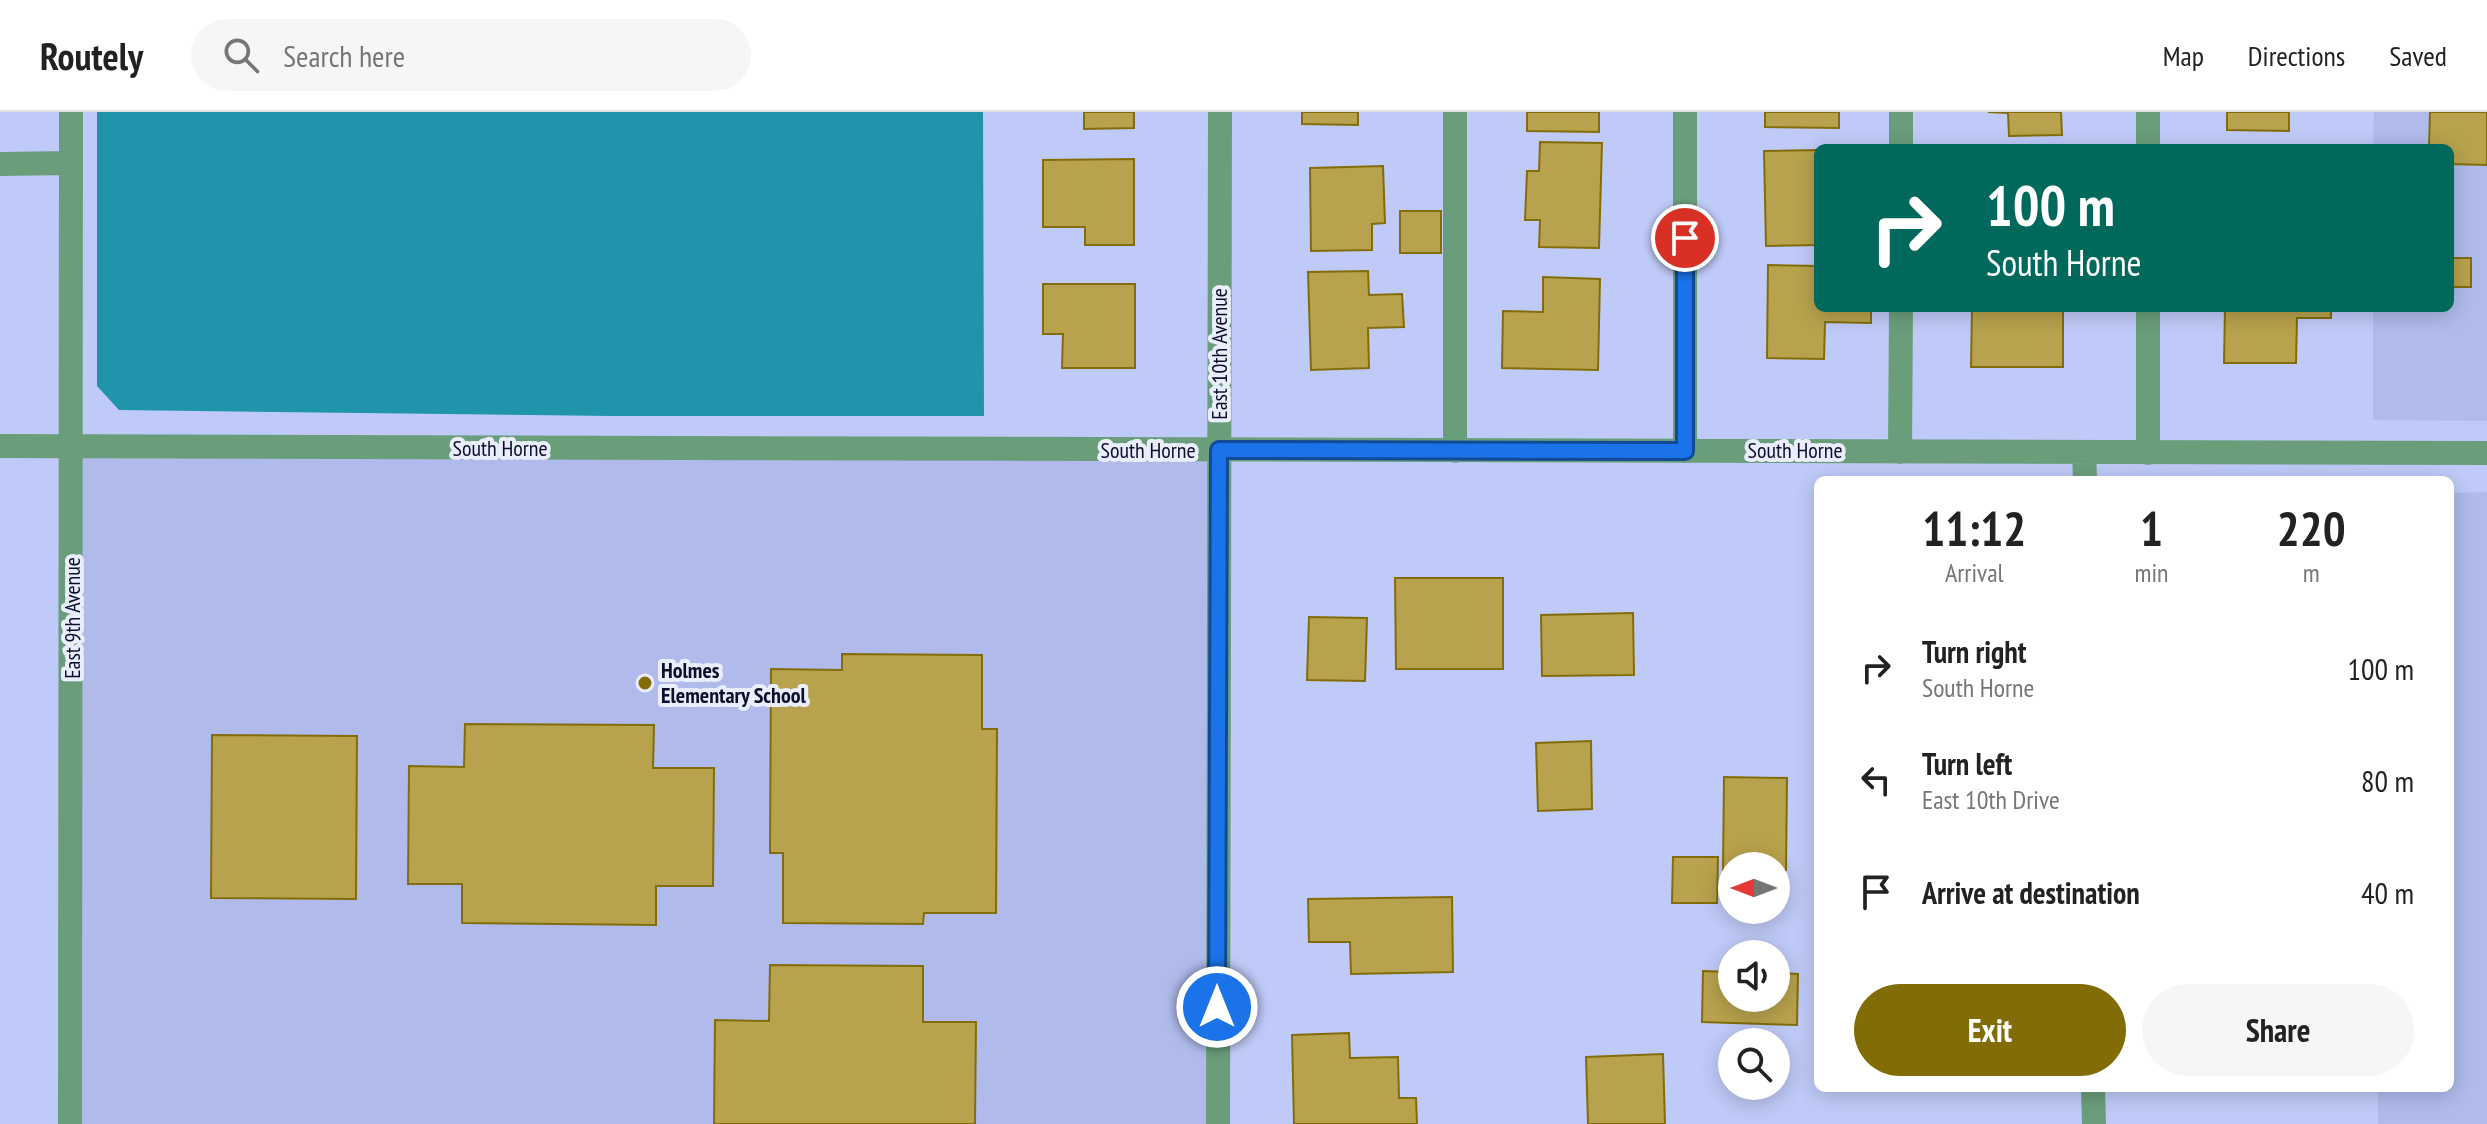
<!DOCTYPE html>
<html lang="en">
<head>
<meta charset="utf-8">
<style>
	:root { --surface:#fff; --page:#f6f6f6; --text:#222; --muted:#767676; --line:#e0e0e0; --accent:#826c06 }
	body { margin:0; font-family:"PT Sans Narrow",sans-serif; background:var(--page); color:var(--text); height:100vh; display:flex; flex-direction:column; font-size:30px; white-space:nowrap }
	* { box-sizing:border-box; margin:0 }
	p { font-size:26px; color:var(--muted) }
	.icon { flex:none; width:44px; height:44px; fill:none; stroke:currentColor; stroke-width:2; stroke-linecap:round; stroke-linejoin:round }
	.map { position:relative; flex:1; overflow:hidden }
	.drawer { position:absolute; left:1814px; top:364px; width:640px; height:616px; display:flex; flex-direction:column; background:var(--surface); border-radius:12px; box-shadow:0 4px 20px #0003 }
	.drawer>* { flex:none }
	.hud { position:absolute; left:1814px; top:32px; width:640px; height:168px; border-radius:12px; box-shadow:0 4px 20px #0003; background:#00695c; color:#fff; overflow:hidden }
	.needle { width:52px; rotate:270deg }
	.fabs { position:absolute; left:1718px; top:740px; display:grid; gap:16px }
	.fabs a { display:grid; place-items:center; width:72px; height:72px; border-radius:50%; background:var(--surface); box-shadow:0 4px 20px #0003; font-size:40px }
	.pin { position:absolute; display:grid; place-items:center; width:68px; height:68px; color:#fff; margin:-34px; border:4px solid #fff; border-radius:50%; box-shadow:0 2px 8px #0007 }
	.me { position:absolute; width:88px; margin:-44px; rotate:0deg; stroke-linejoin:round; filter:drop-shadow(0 0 6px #0008) }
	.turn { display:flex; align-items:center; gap:28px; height:168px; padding:0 40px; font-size:36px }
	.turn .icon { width:104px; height:104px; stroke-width:2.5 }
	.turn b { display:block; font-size:56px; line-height:68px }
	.eta { display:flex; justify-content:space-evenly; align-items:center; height:136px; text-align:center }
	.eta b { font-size:48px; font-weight:600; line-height:56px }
	.cta { display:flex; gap:16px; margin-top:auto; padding:16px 40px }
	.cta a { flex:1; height:92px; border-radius:48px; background:var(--accent); color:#fff; font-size:32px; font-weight:600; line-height:92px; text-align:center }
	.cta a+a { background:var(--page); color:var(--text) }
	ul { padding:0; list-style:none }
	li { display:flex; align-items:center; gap:24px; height:112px; padding:0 40px }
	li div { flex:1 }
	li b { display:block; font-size:30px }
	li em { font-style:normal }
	header { display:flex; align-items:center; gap:48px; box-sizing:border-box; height:112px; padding:0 40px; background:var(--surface); border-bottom:2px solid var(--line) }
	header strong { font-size:38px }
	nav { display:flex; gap:44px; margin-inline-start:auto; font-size:28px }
	.search { width:560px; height:72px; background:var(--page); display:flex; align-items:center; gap:20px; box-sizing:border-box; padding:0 28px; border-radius:44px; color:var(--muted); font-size:30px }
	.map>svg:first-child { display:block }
</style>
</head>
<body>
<header>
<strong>Routely</strong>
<div class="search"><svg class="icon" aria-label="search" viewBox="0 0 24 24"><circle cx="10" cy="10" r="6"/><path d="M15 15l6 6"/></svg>Search here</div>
<nav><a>Map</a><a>Directions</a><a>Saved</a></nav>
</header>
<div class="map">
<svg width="2487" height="1012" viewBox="0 0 2487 1012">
	<rect width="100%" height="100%" fill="#bfcaf8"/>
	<!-- built -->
	<path fill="#b0bbec" d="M2374 0H2487V309L2373 308V196H2450V36H2373Z
		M71 333 1219 338V1012H70Z
		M2487 380V1012H2378V976H2450V381Z"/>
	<!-- water -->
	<path fill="#1f94aa" d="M97 0H983L984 304H611L119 298 97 274Z"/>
	<!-- building -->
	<path fill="#b8a24d" stroke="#836d0a" stroke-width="2" d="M1084 0H1134V16L1084 17Z
		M1302 0H1358V13L1302 12Z
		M1527 0H1599V20L1527 19Z
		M1765 0H1839V16L1765 15Z
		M2061 0 2062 23 2009 24 2008 1 1988 0Z
		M2227 0H2289V19L2227 18Z
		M2430 0H2487V53L2450 52V36H2429Z
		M1540 30 1602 31 1599 136 1539 135 1540 108H1525L1527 59H1539Z
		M1818 38V133L1766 134 1764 39Z
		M1134 47V133H1085V115H1043V48Z
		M1383 54 1385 111 1372 112V138L1311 139 1310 56Z
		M1400 99H1441V141H1400Z
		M2450 146H2471V175H2450Z
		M1768 153 1818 154V196H1871V211L1825 210 1824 247 1767 246Z
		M1368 159 1369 183 1402 182 1404 215 1368 216 1369 256 1311 258 1308 160Z
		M1543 165 1600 167 1598 258 1502 256 1503 199 1543 200Z
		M1043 172H1135V256H1062L1063 222H1043Z
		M1972 196H2063V255H1971Z
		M2225 196H2331V206H2297L2296 251H2224Z
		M1395 466H1503V557H1396Z
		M1633 501 1634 563 1542 564 1541 503Z
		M1309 505 1367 506 1365 569 1307 568Z
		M842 542 982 543V617H997L996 801H924L923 812 783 811V741H770L771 557 842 558Z
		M465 612 654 613 653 656H714L713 774H656V813L462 811V772H408L409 654 464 655Z
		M212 623 357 624 356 787 211 786Z
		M1591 629 1592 697 1538 699 1536 631Z
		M1724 665 1787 666 1786 758H1776V754H1732V758H1723Z
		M1673 745H1718L1717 791H1672Z
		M1452 785 1453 860 1351 862 1350 830H1309L1308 787Z
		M770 853 923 854V910H976L975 1012H714L715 908 769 909Z
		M1703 859 1732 860V886H1776V861L1798 862 1797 913 1702 910Z
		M1349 921 1350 946 1398 945 1399 986H1416L1417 1012H1294L1292 923Z
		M1663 942 1665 1012H1588L1586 945Z"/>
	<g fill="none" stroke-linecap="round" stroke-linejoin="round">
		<!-- minor -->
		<path stroke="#6a9e7b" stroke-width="24" d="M1455 0V339
			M1685 0V339
			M2148 0V36
			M1901 36V0
			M0 52 71 51
			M2148 196V341
			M0 334 2487 341
			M1900 340 1901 196
			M2084 341 2085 368
			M2093 976 2094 1012
			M70 1012 71 0
			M1218 1012 1220 0"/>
	</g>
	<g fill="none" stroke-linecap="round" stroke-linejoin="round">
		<defs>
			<path id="route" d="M1217 895 1219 338 1685 339V126"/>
		</defs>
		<!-- route casing -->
		<use href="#route" stroke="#114b97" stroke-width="20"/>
		<!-- route -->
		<use href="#route" stroke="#1a73e8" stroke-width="14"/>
	</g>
	<!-- markers -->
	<circle fill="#826c06" stroke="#e9edfc" stroke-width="3" cx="645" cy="571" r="8"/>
	<g text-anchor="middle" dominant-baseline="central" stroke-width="8" stroke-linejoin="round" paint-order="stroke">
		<!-- street labels -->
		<g font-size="22" fill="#0c0f2a" stroke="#e9edfc">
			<text transform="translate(1219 242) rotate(-90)">East 10th Avenue</text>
			<text x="500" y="336">South Horne</text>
			<text x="1148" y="338">South Horne</text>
			<text x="1795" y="338">South Horne</text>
			<text transform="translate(72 506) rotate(-90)">East 9th Avenue</text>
		</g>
		<!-- poi labels -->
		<g font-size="22" font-weight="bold" fill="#0c0f2a" stroke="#e9edfc" text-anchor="start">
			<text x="661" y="558">Holmes<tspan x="661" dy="25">Elementary School</tspan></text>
		</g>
	</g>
</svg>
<div class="fabs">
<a><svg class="needle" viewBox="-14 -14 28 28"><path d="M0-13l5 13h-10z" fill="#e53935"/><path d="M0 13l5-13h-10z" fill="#767676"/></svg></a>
<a><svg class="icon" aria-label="sound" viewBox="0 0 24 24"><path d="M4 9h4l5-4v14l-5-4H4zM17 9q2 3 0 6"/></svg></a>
<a><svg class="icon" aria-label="search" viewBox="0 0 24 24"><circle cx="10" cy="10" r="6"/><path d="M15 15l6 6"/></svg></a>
</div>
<div class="pin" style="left:1685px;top:126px;background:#d93025"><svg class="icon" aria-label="arrive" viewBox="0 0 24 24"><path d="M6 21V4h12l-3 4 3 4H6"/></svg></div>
<svg class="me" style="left:1217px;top:895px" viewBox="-20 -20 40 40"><circle r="17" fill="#1a73e8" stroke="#fff" stroke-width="3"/><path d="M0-11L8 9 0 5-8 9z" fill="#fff"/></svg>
<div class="hud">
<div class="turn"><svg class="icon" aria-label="right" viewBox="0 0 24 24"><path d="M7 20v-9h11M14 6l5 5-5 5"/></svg><div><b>100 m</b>South Horne</div></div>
</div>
<section class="drawer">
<div class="eta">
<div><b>11:12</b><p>Arrival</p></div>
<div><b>1</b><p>min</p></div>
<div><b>220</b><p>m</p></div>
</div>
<ul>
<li><svg class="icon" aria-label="right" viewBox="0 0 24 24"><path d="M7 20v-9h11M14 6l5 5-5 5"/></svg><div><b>Turn right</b><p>South Horne</p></div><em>100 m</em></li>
<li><svg class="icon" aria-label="left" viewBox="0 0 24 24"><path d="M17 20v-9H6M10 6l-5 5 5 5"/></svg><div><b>Turn left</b><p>East 10th Drive</p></div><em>80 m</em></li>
<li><svg class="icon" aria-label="arrive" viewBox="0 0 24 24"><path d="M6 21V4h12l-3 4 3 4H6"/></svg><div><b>Arrive at destination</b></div><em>40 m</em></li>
</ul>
<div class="cta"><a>Exit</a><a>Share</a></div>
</section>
</div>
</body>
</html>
